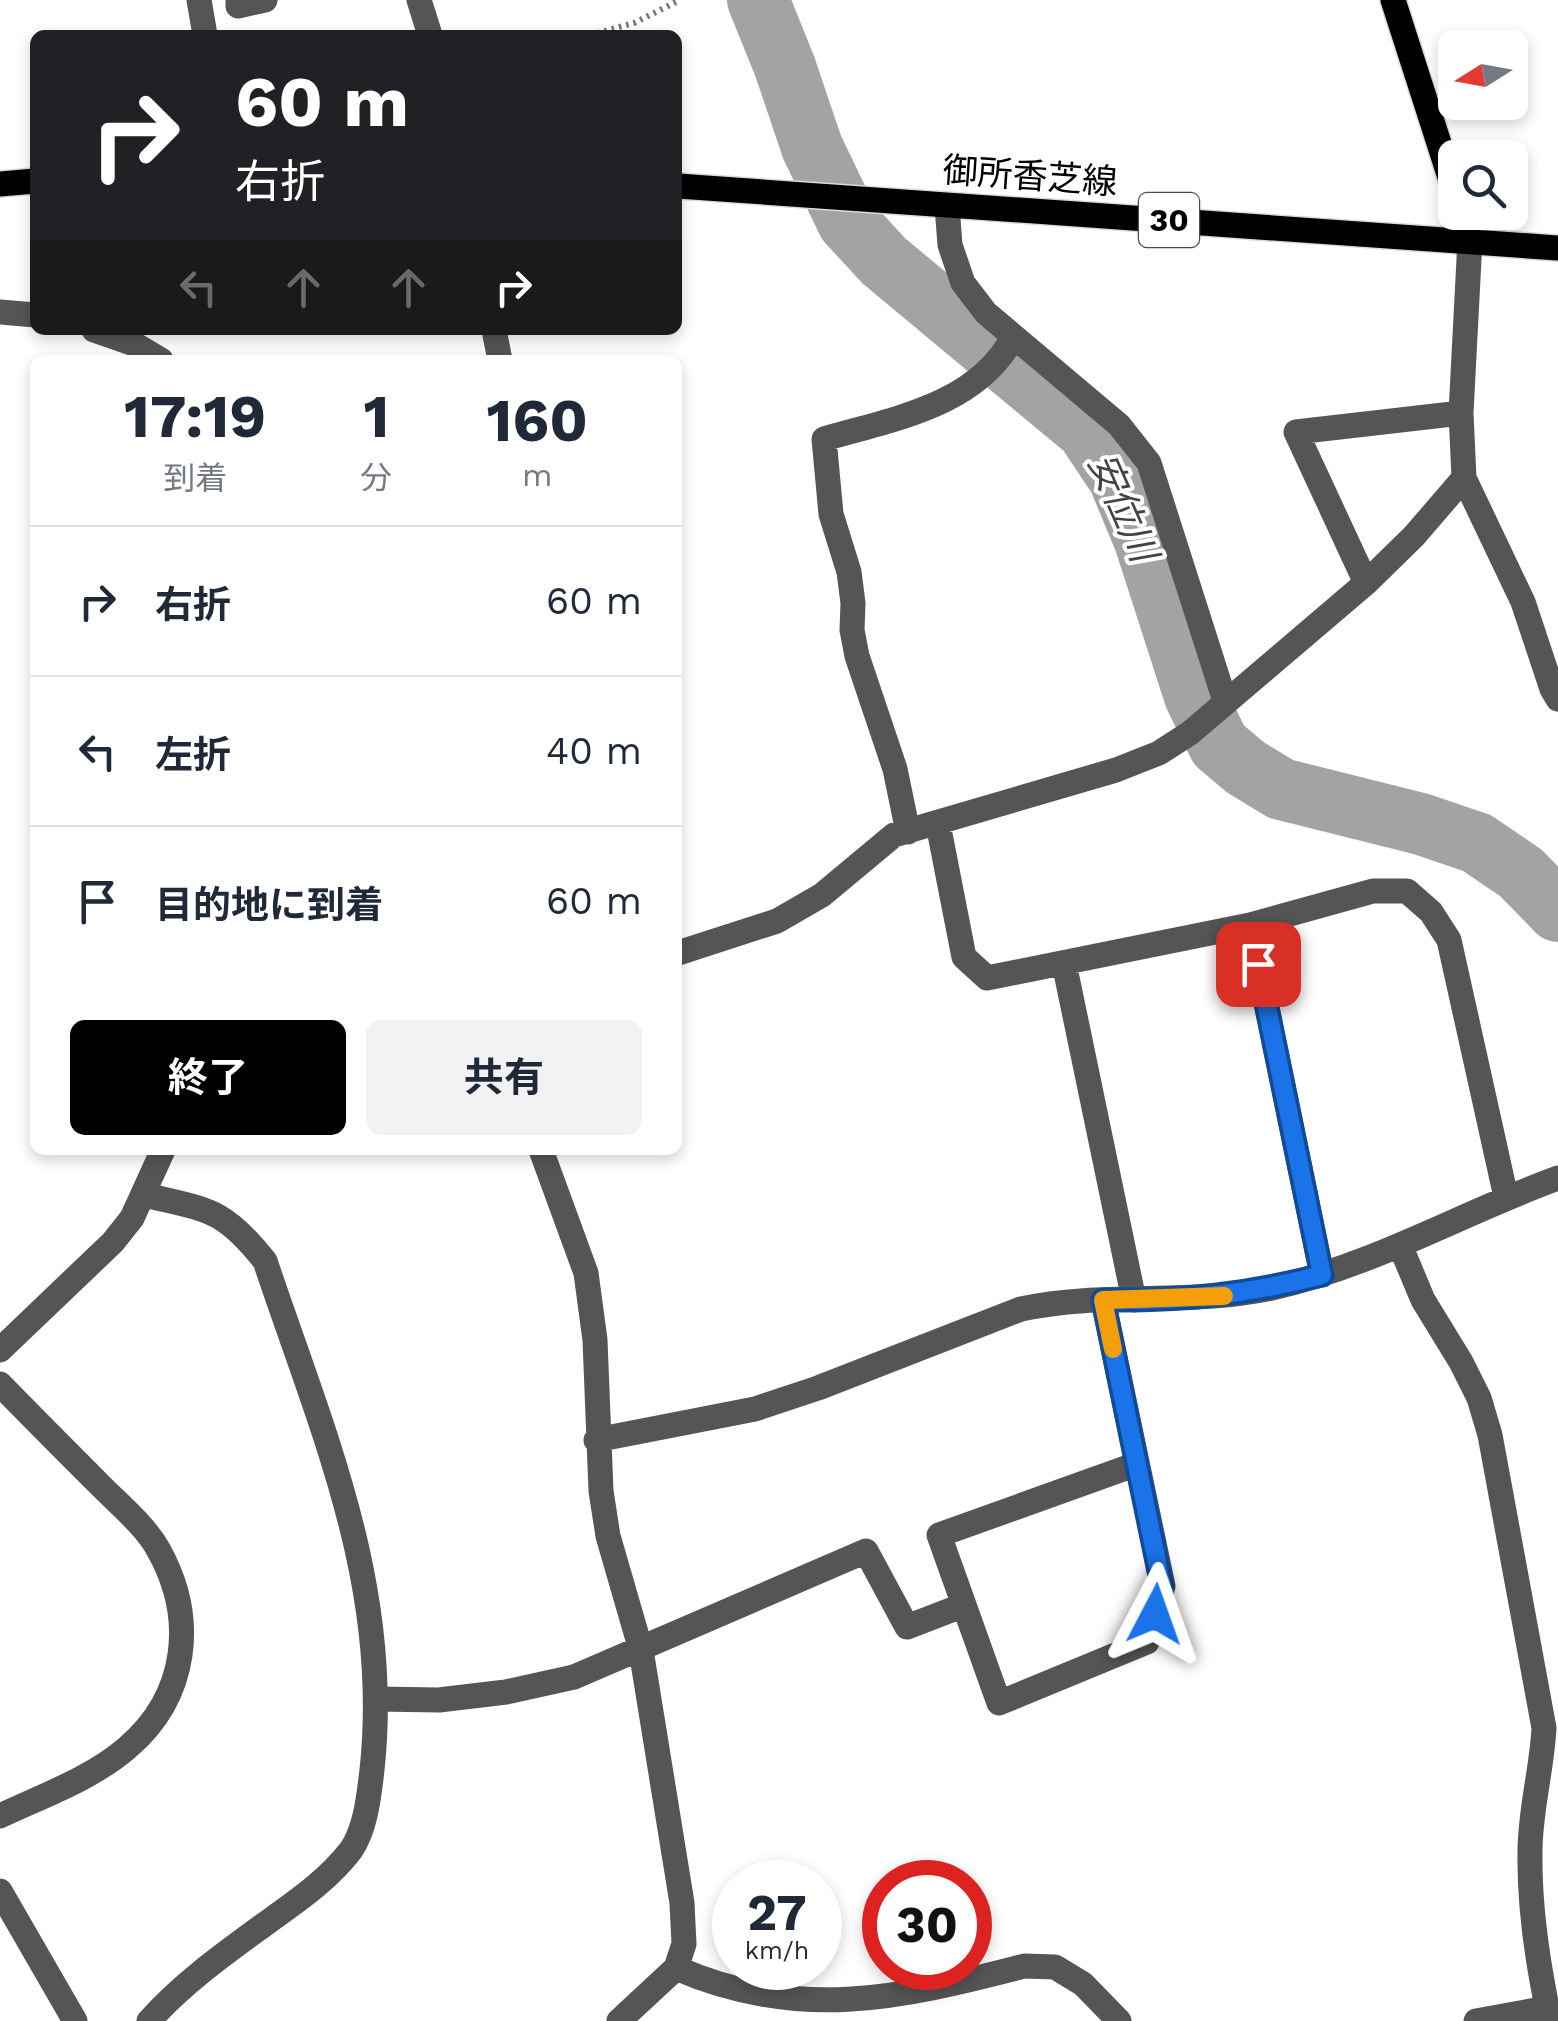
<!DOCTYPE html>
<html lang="ja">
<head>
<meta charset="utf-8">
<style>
	:root { --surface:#fff; --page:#f2f2f3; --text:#1f2937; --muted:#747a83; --line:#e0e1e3; --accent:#000 }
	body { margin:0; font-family:"Work Sans","Noto Sans JP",sans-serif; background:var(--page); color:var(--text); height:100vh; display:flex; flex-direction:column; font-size:38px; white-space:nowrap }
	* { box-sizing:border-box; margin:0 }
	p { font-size:32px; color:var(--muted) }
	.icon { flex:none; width:55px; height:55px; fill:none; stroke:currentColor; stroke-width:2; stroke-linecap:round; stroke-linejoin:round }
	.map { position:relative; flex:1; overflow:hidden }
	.details { position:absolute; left:30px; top:355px; width:652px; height:800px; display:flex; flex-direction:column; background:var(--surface); border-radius:15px; box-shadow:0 5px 15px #0003 }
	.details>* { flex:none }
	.hud { position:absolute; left:30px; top:30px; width:652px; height:305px; border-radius:15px; box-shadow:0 5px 15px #0003; background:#202124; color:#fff; overflow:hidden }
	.needle { width:65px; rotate:259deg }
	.fabs { position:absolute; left:1438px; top:30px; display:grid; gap:20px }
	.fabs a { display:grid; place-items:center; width:90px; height:90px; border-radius:15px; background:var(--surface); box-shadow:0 5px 15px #0003; font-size:50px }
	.speed { position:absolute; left:712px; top:1860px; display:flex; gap:20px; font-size:50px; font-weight:700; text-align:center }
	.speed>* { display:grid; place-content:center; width:130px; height:130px; border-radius:50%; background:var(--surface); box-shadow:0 5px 15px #0003; line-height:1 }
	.speed small { font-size:25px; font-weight:400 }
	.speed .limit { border:15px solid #d22; background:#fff; color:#111 }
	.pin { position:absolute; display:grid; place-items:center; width:85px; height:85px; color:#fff; margin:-42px; border-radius:20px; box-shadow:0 5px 15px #0006 }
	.me { position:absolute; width:110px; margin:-55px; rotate:4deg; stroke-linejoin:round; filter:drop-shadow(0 0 8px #0008) }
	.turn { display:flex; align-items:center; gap:35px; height:210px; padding:0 40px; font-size:45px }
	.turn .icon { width:130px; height:130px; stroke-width:2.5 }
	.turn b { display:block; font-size:70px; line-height:85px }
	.lanes { display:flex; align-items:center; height:95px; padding:0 40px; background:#0003; justify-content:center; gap:50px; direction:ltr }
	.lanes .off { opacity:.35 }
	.eta { display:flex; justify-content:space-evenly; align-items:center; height:170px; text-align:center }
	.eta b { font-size:60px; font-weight:700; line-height:70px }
	.action { display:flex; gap:20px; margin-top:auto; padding:20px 40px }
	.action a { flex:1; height:115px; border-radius:15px; background:var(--accent); color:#fff; font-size:40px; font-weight:700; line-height:115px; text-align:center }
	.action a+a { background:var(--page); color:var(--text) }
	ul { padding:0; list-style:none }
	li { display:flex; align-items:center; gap:30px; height:150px; padding:0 40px; border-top:2px solid var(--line) }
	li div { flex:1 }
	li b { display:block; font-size:38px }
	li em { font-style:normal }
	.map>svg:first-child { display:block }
</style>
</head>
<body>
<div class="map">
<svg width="1558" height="2021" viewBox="0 0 1558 2021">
	<rect width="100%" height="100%" fill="#fff"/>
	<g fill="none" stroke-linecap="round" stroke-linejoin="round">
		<!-- river -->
		<path stroke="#a3a3a3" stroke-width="62" d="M758 0 785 67 812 147 848 222 884 261 1087 430 1119 478 1145 541 1195 696 1219 745 1245 767 1281 789 1421 824 1477 843 1521 873 1558 911"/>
		<defs>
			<path id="major" d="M1393 0 1455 193
				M0 184 35 181
				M678 186 1558 248
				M1461 212 1470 240"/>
		</defs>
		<!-- major casing -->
		<use href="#major" stroke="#dbdbdb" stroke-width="28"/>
		<!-- path -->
		<path stroke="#777" stroke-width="6" stroke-dasharray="2.5 5" stroke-linecap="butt" d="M590 35 634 23 680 0"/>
		<!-- minor -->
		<path stroke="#555" stroke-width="25" d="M199 0 205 35
			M238 0V6L265 0
			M419 0 430 35
			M947 206 950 245 963 283 986 313 1119 425 1149 463 1225 701
			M1470 240 1461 413 1464 478 1523 602 1552 689 1558 699
			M0 312 35 315
			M94 330 134 344 161 360
			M494 330 500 360
			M1366 583 1296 432 1461 413
			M938 824 964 957 987 978 1250 925 1373 891H1407L1431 912 1449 940 1506 1197
			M908 832 895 769 857 656 852 630 853 603 849 572 831 514 824 439C892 419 977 406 1013 337
			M1250 925 1322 1275
			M678 953 777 921 822 895 894 835 1116 770 1159 753 1190 733 1366 583 1414 536 1464 478
			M1064 963 1134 1300
			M541 1150 586 1273 595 1340 601 1491 608 1536 641 1650 682 1903 684 1944 676 1968 619 2021
			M145 1195C208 1210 223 1208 265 1261 322 1431 392 1586 372 1770 369 1795 366 1828 351 1850 327 1881 297 1901 265 1924 224 1954 183 1983 149 2021
			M1400 1245 1423 1300 1461 1362 1479 1398 1490 1435 1544 1728C1542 1769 1530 1810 1530 1851 1529 1908 1538 1966 1550 2021
			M1103 1300 1163 1586 1147 1642 999 1703 939 1535 1137 1464
			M0 1350 113 1242 132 1218 163 1150
			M0 1384C34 1419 68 1453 102 1487 120 1505 145 1526 158 1549 197 1618 188 1696 127 1748 91 1779 42 1796 0 1816
			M596 1440 755 1409 818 1388 1021 1309C1104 1291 1189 1306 1272 1288 1372 1266 1462 1213 1558 1178
			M376 1699 439 1700 506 1692 574 1677 866 1551 907 1627 964 1605
			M0 1891 75 2021
			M676 1968C798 2021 897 1999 1024 1966L1055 1967 1083 1984 1119 2021
			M1476 2021 1547 2008 1558 2013"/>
		<!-- major -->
		<use href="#major" stroke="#000" stroke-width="25"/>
	</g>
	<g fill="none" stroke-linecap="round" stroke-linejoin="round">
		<defs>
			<path id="route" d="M1155 1614 1162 1586 1103 1300C1182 1301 1245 1295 1322 1275L1258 964"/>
		</defs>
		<!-- route casing -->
		<use href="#route" stroke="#114b97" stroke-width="25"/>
		<!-- route -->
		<use href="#route" stroke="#1a73e8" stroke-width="18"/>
		<!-- slow -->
		<path stroke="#f59e0b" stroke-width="18" d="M1113 1349 1103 1300 1224 1296"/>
	</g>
	<g text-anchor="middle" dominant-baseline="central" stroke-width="8" stroke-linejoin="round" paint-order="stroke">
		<!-- shield labels -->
		<rect fill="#fff" stroke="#4c4c4c" stroke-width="2.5" x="1139" y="193" width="60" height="54" rx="8"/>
		<g font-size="32" font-weight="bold" fill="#000">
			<text x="1169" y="220">30</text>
		</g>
		<!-- street labels -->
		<g font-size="35" fill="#000" stroke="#fff">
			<text transform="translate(1030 176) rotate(4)">御所香芝線</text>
		</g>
		<!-- water labels -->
		<g font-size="38" font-style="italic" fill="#444" stroke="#fff">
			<text transform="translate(1123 507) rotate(66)">安位川</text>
		</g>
	</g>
</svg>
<div class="fabs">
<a><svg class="needle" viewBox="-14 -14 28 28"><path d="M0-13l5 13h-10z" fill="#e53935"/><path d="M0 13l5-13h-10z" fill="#747a83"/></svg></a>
<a><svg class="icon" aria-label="search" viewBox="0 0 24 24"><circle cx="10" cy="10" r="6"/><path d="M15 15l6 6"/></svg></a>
</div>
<div class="speed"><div>27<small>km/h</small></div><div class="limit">30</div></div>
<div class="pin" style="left:1258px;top:964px;background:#d93025"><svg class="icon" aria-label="arrive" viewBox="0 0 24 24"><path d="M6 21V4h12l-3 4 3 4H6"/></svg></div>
<svg class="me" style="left:1155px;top:1614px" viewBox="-20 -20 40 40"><path d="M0-17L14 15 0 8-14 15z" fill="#1a73e8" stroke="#fff" stroke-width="4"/></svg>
<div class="hud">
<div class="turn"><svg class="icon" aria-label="right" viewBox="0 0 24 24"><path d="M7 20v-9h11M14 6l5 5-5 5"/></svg><div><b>60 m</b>右折</div></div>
<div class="lanes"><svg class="icon off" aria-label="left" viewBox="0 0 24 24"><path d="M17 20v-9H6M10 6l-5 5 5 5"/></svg><svg class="icon off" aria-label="ahead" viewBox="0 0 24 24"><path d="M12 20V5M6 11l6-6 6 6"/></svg><svg class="icon off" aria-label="ahead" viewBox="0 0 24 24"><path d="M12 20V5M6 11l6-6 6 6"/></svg><svg class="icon" aria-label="right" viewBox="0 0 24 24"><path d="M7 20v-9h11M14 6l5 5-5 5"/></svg></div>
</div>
<section class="details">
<div class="eta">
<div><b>17:19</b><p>到着</p></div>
<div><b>1</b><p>分</p></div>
<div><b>160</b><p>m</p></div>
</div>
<ul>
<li><svg class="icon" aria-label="right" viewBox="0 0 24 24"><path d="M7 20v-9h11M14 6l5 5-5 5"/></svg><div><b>右折</b></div><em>60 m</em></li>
<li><svg class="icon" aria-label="left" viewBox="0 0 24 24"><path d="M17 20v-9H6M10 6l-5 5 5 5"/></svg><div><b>左折</b></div><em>40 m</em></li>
<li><svg class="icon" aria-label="arrive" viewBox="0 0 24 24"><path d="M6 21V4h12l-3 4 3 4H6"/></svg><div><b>目的地に到着</b></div><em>60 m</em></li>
</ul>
<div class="action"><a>終了</a><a>共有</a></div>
</section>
</div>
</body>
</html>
